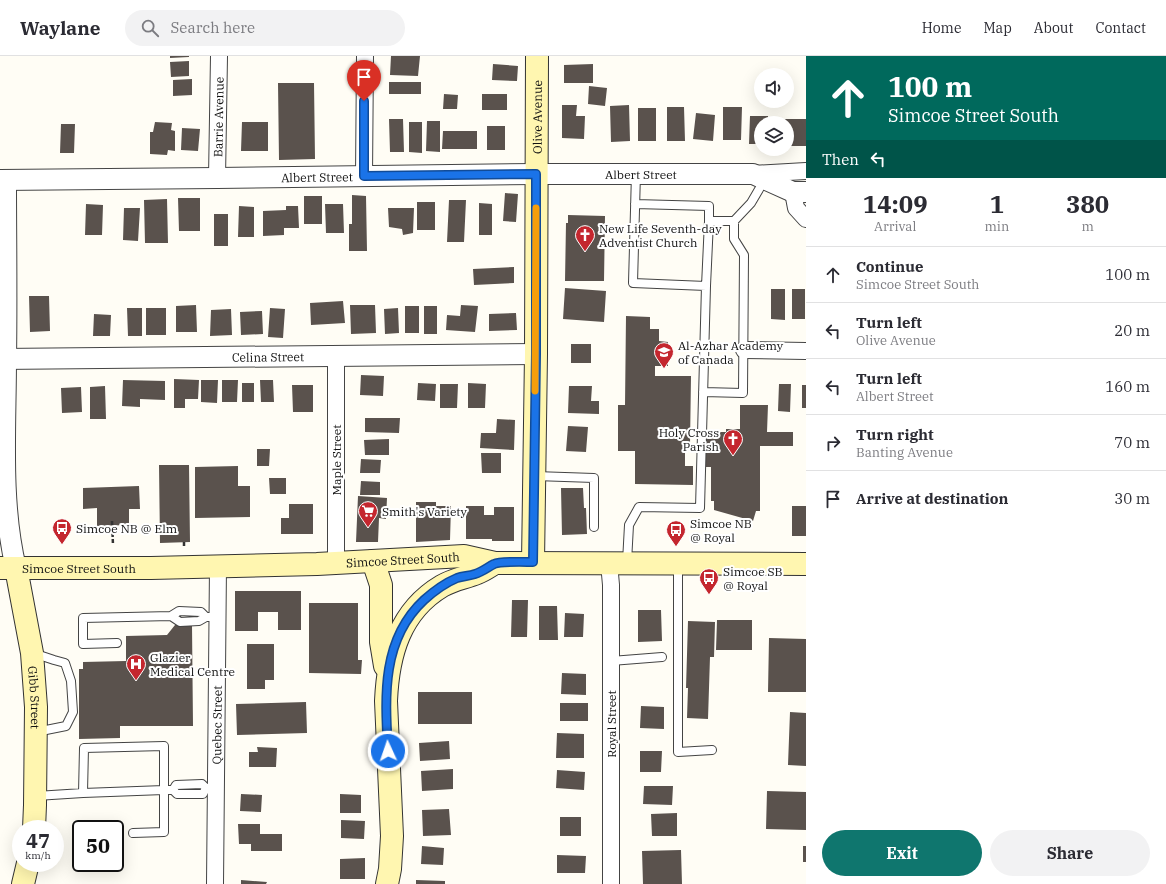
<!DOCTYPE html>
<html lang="en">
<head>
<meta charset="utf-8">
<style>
	:root { --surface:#fff; --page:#f2f2f3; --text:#2b2b33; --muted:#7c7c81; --line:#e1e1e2; --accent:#0f766e }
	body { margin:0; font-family:"IBM Plex Serif",serif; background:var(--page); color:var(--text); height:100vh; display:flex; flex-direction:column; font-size:15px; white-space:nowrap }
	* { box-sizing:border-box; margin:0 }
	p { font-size:13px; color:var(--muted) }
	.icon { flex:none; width:22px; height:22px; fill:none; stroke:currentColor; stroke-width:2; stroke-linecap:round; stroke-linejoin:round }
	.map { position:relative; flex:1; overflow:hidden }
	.side { display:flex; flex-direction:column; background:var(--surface); width:360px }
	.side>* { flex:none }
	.banner { background:#00695c; color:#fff; overflow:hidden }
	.controls { position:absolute; left:754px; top:12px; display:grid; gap:8px }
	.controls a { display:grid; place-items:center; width:40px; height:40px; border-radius:50%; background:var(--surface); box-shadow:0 4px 16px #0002; font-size:20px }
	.speed { position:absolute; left:12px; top:764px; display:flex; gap:8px; font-size:20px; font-weight:700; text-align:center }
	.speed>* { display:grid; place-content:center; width:52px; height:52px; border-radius:50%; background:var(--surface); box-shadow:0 4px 16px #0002; line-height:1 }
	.speed small { font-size:10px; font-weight:400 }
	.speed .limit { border:2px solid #111; border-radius:6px; background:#fff; color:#111 }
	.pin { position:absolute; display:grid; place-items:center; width:34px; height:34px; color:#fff; margin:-41px -17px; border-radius:50% 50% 50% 0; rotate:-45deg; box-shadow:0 0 4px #0007 }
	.pin .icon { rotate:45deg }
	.me { position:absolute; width:44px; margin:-22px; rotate:357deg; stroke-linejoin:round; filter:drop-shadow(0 0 3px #0008) }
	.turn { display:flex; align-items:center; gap:14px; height:84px; padding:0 16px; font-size:18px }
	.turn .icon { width:52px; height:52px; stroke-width:2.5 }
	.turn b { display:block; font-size:28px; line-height:34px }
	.then { display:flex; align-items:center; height:38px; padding:0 16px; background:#0003; gap:8px; font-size:15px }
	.eta { display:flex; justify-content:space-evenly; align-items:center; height:68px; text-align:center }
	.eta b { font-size:24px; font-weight:800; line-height:28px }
	.cta { display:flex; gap:8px; margin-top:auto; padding:8px 16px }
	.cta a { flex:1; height:46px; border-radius:24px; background:var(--accent); color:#fff; font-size:16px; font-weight:800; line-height:46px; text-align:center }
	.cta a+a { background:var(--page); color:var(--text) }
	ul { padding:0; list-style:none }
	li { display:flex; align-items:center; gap:12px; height:56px; padding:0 16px; border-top:1px solid var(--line) }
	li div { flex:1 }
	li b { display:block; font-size:15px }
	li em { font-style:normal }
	header { display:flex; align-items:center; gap:24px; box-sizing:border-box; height:56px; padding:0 20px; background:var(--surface); border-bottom:1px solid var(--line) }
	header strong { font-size:19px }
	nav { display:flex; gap:22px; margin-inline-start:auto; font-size:14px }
	.search { width:280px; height:36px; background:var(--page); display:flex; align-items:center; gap:10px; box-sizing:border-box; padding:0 14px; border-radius:22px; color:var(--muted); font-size:15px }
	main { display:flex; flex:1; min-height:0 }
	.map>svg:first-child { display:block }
</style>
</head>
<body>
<header>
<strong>Waylane</strong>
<div class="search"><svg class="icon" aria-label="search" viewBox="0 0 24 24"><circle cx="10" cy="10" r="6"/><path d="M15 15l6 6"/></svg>Search here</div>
<nav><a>Home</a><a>Map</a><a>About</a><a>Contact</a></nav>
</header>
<main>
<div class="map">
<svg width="806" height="828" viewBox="0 0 806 828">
	<rect width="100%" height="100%" fill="#fffdf5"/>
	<!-- building -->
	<path fill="#5a524d" d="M170 0H189V1L170 2Z
		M391 0H420L418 20 390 19Z
		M189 5V20L171 21 170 6Z
		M493 8 518 10 517 25 492 24Z
		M593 8V27H564V9Z
		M192 23V39L173 40V24Z
		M389 26H421V38H389Z
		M278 27H314L315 103 279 104Z
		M589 30 607 32 605 50 588 48Z
		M444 38 458 39 457 53H443Z
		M482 38H507V54H482Z
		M562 49H577L576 60H585L584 83 562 82Z
		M629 49 630 85 611 86 610 50Z
		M667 51H684L685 85H667Z
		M723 51H742L741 84H723Z
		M638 52H656V85H638Z
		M696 57 715 59 713 85 693 83Z
		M750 60H768V67H761V88H749Z
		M389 63H403L404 96H390Z
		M776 63H806V90H787V67H776Z
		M427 65H440V96L426 95Z
		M155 66 172 67 171 74 175 75V95L168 94 167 99 150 98V76H153Z
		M242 66H268V95H241Z
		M409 66H422V97L409 96Z
		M61 68H75L74 97H60Z
		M487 70H505V94H487Z
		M182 72 200 73 198 95 181 94Z
		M443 75H477V93H442Z
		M505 137 518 138 516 166 503 165Z
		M352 139 366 140 367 195H349V168H352Z
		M304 140H322V168H304Z
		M178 142H200V175H179Z
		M167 143 168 187H145L144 144Z
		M449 144H466L464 186H447Z
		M417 146H435V174H417Z
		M479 147 492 148V179H479Z
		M86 148 103 149 102 179H85Z
		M325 148H343L344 177H326Z
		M239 150 254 151V181H238Z
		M286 150H298L299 172H284V179L263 180V155L286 154Z
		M124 152H140L138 185 123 184Z
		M388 152H414L413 177 403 179 402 173 389 171Z
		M214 158H228V190H214Z
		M568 159 605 160 604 225H565L566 167H568Z
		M514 211V227L474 229 473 213Z
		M565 232 606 235 604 266 563 263Z
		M771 233H785V264L771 263Z
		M792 233H805V263H792Z
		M29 240H49L50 275 30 276Z
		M343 245 345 267 311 269 310 247Z
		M196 249 197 276H176V250Z
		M350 249H375L376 277 351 278Z
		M461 249 478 250 475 276 446 274 447 259 460 260Z
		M405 250H419V277H405Z
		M424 250H437V278H424Z
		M127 252H142V280H128Z
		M146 252H166V279H146Z
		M270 252 285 253 283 282 268 281Z
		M398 252 399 277 385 278 384 253Z
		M231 253 232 279 210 280 211 254Z
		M262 255 263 278 241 279 240 256Z
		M516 257 517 274 489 275V258Z
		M94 258 111 259 110 280H93Z
		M626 260 650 261V273H659V285L668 286V310H655V320H691L690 389H685V410H693V429L635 428V395H618V349H625Z
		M571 288H591V307H571Z
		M361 319 384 320 383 340 360 339Z
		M174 323 199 324 198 343H185V352H174Z
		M123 324 165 325V344L140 343V351L122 350Z
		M201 324H218L217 347 201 346Z
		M222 324H238L237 346H222Z
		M260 324H273L274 346H261Z
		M242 327H254V346H242Z
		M418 327 436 328 435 345 417 344Z
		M468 327 486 328 485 352H468Z
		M440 328H458L457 352H440Z
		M779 328H791L790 356 778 355Z
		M292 329H313V356H293Z
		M802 329H806V352H802Z
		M105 330 106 363H90V331Z
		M569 330H592L591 345H599V358L568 357Z
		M81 331 82 356 62 357 61 332Z
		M740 349H768L767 376H793V390H760V455H756L753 465 714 454V445H711V411H705L706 379H710V376H726V373H740Z
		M365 362H400L399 377 365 376Z
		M497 363 515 364 514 394 480 392 481 377H496Z
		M568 370 588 371 586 396 566 395Z
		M389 383V399H365L364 384Z
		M257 393H270L269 410H257Z
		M481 397H501V417H482Z
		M361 403 381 404 380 417H360Z
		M159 409H189L190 486 160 487Z
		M238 410V430H250V461L195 462V411Z
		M269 422H286V438H270Z
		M361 425 380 426V439H360Z
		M139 430 140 453H129V469L97 470V452L83 453V432Z
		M561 432H583L584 452H586L587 478 562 479Z
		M358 440 387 442 386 463 379 462 378 486H356Z
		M416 446H436V450H451L450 484 416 486Z
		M289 448H313V478H281V462H289Z
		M466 450H484V459H494V451H514V485H492V483H466Z
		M792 450H806V480H792Z
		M235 535H301V574H278V556H258V575H235Z
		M512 544H528L527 581H511Z
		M309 547H358V604H362L361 618 309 617Z
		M539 550H557L558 584H539Z
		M638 554H661L662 585 638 586Z
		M565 557 584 558 583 581H564Z
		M717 564H752V594H716Z
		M688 565 715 566 714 601H710L708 663 687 662 688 632H686Z
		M175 569H192L193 670H120V682L79 683V613H83V606L126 605V580L167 579Z
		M769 582 806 583V636H768Z
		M247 588H274V624H265V633H247Z
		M562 617 586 618V639L561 638Z
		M418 636H472V668H418Z
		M306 646 307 677 237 679 236 648Z
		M560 647H588V665H560Z
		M641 650 664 651V673L640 672Z
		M790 656 806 657V710L788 709Z
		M557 677 584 678V702H556Z
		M449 685 450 703 420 705 419 687Z
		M257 691 277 692 276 711H249V696H258Z
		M640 695H662L661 716H640Z
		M453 713V733L422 735 421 715Z
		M557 714 585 716 584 734 556 732Z
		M644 730H673L672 749 643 748Z
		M767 735 806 736V774L766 773Z
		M241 738 262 739 261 756 240 755Z
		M340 738 361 739V757H340Z
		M449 753 451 779 423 780 422 754Z
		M677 757V780H652L651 758Z
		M560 761H581V780H560Z
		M341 764 365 765 364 783 341 782Z
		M238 768H260V778H282V795H251V788H239Z
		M422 790 444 792 443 809 421 808Z
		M803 790H806V806H803Z
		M681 794 682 828H643L642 795Z
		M557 799 586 800 585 817H557Z
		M365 802V823H340V803Z
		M241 824 267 826 266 828H241Z
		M416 824 445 825V828H416Z"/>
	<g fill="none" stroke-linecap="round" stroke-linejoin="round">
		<defs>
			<path id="service" d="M635 148 709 150V165
				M706 230 709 165H734
				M703 336 743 337 744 199 734 183V165L751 147 765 123
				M535 420 594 422V471
				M627 506 629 469 639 451 700 452 706 230 633 227 636 117
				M678 508V696L712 694
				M171 560 179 555 201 556 206 561
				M117 587 83 588V562L171 560 180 566 199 565 206 561H217
				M33 597 54 604 65 607 71 625 73 656 66 670 36 676
				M611 605 662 601
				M173 734 176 729 202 728 206 732H212
				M83 737 84 692 164 690V734H173L177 738H203L206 732
				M36 740 83 737 164 734V776L133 777"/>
			<g id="minor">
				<path d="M753 118 806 115"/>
				<path d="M364 120 365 0"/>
				<path id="s1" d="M217 122 219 0"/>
				<path d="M793 136 796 152 806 163"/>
				<path d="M744 294 806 295"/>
				<path d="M336 300V507"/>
				<path d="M609 507 611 529V828"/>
				<path id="s2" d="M215 828 218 510"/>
			</g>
			<g id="tertiary">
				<path id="s3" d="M0 124 217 122 536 118H753L793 136H806"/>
				<path d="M6 124C6 183 7 243 6 303 6 371 0 446 16 512"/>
				<path id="s4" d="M0 303 536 298"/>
			</g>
			<g id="secondary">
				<path d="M373 505 381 529V586L385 610"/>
				<path id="s5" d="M533 506 536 298 537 0"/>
				<path id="s6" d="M0 512H151L317 508 464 500 495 507 806 508"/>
				<path id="s7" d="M16 512 32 597 36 651 35 749 34 773"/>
				<path d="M23 828 28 807"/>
				<path d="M387 828 390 813 392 780 386 645C388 598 400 555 442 530 454 523 465 522 477 517 483 515 490 510 495 507"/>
			</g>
		</defs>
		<!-- service casing -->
		<use href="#service" stroke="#444" stroke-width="10"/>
		<!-- minor casing -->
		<use href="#minor" stroke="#444" stroke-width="18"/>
		<!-- tertiary casing -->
		<use href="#tertiary" stroke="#444" stroke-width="22"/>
		<!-- secondary casing -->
		<use href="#secondary" stroke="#333" stroke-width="24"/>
		<!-- path -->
		<path stroke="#333" stroke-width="2.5" stroke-dasharray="4 2" stroke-linecap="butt" d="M112 465 113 489
			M184 490V486"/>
		<!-- service -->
		<use href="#service" stroke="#fff" stroke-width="8"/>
		<!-- minor -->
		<use href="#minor" stroke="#fff" stroke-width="16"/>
		<!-- tertiary -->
		<use href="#tertiary" stroke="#fff" stroke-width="20"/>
		<!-- secondary -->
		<use href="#secondary" stroke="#fff6b0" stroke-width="22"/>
	</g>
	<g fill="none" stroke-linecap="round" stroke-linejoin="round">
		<defs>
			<path id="route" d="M364 45V120L536 118V298L533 506C524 506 501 505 494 508 488 511 482 516 475 518 469 520 463 520 457 522 445 527 434 535 424 544 381 584 385 641 388 695"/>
		</defs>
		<!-- route casing -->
		<use href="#route" stroke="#114b97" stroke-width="10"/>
		<!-- route -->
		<use href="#route" stroke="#1a73e8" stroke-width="7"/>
		<!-- slow -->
		<path stroke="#f59e0b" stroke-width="7" d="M535 335 536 152"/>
	</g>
	<!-- icons -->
	<defs>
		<symbol id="church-pin" viewBox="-11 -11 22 30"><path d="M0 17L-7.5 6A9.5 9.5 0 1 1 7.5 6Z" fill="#c4262e" stroke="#fff"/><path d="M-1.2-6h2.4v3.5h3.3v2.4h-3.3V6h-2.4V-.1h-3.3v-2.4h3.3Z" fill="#fff"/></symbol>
		<symbol id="school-pin" viewBox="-11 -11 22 30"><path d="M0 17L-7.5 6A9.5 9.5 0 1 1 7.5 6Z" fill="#c4262e" stroke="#fff"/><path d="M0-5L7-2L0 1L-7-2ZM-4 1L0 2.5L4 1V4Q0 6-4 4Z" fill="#fff"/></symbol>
		<symbol id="supermarket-pin" viewBox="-11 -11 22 30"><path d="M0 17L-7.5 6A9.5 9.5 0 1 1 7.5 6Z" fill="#c4262e" stroke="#fff"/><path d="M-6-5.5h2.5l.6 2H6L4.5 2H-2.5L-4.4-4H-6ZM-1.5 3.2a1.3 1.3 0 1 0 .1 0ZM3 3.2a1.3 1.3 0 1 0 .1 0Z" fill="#fff"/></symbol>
		<symbol id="bus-pin" viewBox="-11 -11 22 30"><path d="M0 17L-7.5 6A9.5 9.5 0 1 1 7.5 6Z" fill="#c4262e" stroke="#fff"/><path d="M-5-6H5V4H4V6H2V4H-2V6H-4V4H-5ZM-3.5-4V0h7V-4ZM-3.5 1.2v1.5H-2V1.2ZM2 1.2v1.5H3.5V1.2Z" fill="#fff"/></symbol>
		<symbol id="hospital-pin" viewBox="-11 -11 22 30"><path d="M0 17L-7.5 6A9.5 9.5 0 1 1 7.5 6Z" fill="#c4262e" stroke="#fff"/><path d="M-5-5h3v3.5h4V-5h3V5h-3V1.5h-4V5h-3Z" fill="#fff"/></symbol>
	</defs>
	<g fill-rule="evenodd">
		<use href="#church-pin" x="574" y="168" width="22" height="30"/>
		<use href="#school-pin" x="653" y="285" width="22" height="30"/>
		<use href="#church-pin" x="722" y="372" width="22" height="30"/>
		<use href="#supermarket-pin" x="357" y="444" width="22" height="30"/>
		<use href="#bus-pin" x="51" y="461" width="22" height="30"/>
		<use href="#bus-pin" x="665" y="463" width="22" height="30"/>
		<use href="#bus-pin" x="698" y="511" width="22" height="30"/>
		<use href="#hospital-pin" x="125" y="597" width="22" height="30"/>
	</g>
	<g text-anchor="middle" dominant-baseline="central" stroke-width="4" stroke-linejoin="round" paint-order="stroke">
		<!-- street labels -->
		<g font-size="12" fill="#111" stroke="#fff">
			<text stroke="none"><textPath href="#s1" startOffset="61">Barrie Avenue</textPath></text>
			<text stroke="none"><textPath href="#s5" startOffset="445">Olive Avenue</textPath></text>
			<text stroke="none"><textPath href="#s3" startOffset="641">Albert Street</textPath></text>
			<text stroke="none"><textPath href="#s3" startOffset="317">Albert Street</textPath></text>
			<text stroke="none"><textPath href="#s4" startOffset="268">Celina Street</textPath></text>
			<text transform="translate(336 404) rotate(-90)">Maple Street</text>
			<text stroke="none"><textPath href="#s6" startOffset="403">Simcoe Street South</textPath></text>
			<text stroke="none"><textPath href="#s6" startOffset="79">Simcoe Street South</textPath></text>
			<text stroke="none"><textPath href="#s7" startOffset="131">Gibb Street</textPath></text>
			<text transform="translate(611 668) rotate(-90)">Royal Street</text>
			<text stroke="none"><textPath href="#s2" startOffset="159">Quebec Street</textPath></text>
		</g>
		<!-- poi labels -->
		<g font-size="12" fill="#111" stroke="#fff" text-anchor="start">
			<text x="599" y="172">New Life Seventh-day<tspan x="599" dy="14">Adventist Church</tspan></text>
			<text x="678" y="289">Al-Azhar Academy<tspan x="678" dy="14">of Canada</tspan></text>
			<text x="719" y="376" text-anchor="end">Holy Cross<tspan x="719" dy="14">Parish</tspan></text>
			<text x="382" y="455">Smith's Variety</text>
			<text x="690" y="467">Simcoe NB<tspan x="690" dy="14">@ Royal</tspan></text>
			<text x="76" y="472">Simcoe NB @ Elm</text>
			<text x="723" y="515">Simcoe SB<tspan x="723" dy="14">@ Royal</tspan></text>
			<text x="150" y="601">Glazier<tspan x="150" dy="14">Medical Centre</tspan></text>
		</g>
	</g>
</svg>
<div class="controls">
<a><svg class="icon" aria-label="sound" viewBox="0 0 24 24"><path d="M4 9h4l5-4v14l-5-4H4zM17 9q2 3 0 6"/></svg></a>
<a><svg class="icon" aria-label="layers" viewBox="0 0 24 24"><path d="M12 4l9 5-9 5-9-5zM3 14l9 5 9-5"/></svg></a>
</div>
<div class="speed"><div>47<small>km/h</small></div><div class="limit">50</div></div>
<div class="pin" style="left:364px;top:45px;background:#d93025"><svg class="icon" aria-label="arrive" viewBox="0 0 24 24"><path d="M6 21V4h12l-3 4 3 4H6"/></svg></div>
<svg class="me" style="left:388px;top:695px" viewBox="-20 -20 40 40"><circle r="17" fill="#1a73e8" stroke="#fff" stroke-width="3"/><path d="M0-11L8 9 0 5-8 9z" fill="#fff"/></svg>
</div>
<section class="side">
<div class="banner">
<div class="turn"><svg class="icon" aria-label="ahead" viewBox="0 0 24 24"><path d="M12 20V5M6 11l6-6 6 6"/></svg><div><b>100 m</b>Simcoe Street South</div></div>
<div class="then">Then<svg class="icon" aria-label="left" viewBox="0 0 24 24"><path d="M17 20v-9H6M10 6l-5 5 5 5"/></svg></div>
</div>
<div class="eta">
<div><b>14:09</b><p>Arrival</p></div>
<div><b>1</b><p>min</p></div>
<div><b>380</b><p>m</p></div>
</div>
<ul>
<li><svg class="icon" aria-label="ahead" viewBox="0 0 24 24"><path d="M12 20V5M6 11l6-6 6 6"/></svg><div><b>Continue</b><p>Simcoe Street South</p></div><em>100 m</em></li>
<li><svg class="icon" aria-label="left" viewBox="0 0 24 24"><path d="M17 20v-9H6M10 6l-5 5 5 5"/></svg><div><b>Turn left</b><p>Olive Avenue</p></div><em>20 m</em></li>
<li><svg class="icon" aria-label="left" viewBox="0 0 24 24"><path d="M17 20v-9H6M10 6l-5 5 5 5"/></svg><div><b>Turn left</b><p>Albert Street</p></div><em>160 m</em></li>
<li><svg class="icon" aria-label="right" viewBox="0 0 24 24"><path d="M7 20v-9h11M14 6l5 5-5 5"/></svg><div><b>Turn right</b><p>Banting Avenue</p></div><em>70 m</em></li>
<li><svg class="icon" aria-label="arrive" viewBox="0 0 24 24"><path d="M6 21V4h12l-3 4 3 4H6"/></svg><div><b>Arrive at destination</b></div><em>30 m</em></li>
</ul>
<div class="cta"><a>Exit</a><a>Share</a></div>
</section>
</main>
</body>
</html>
